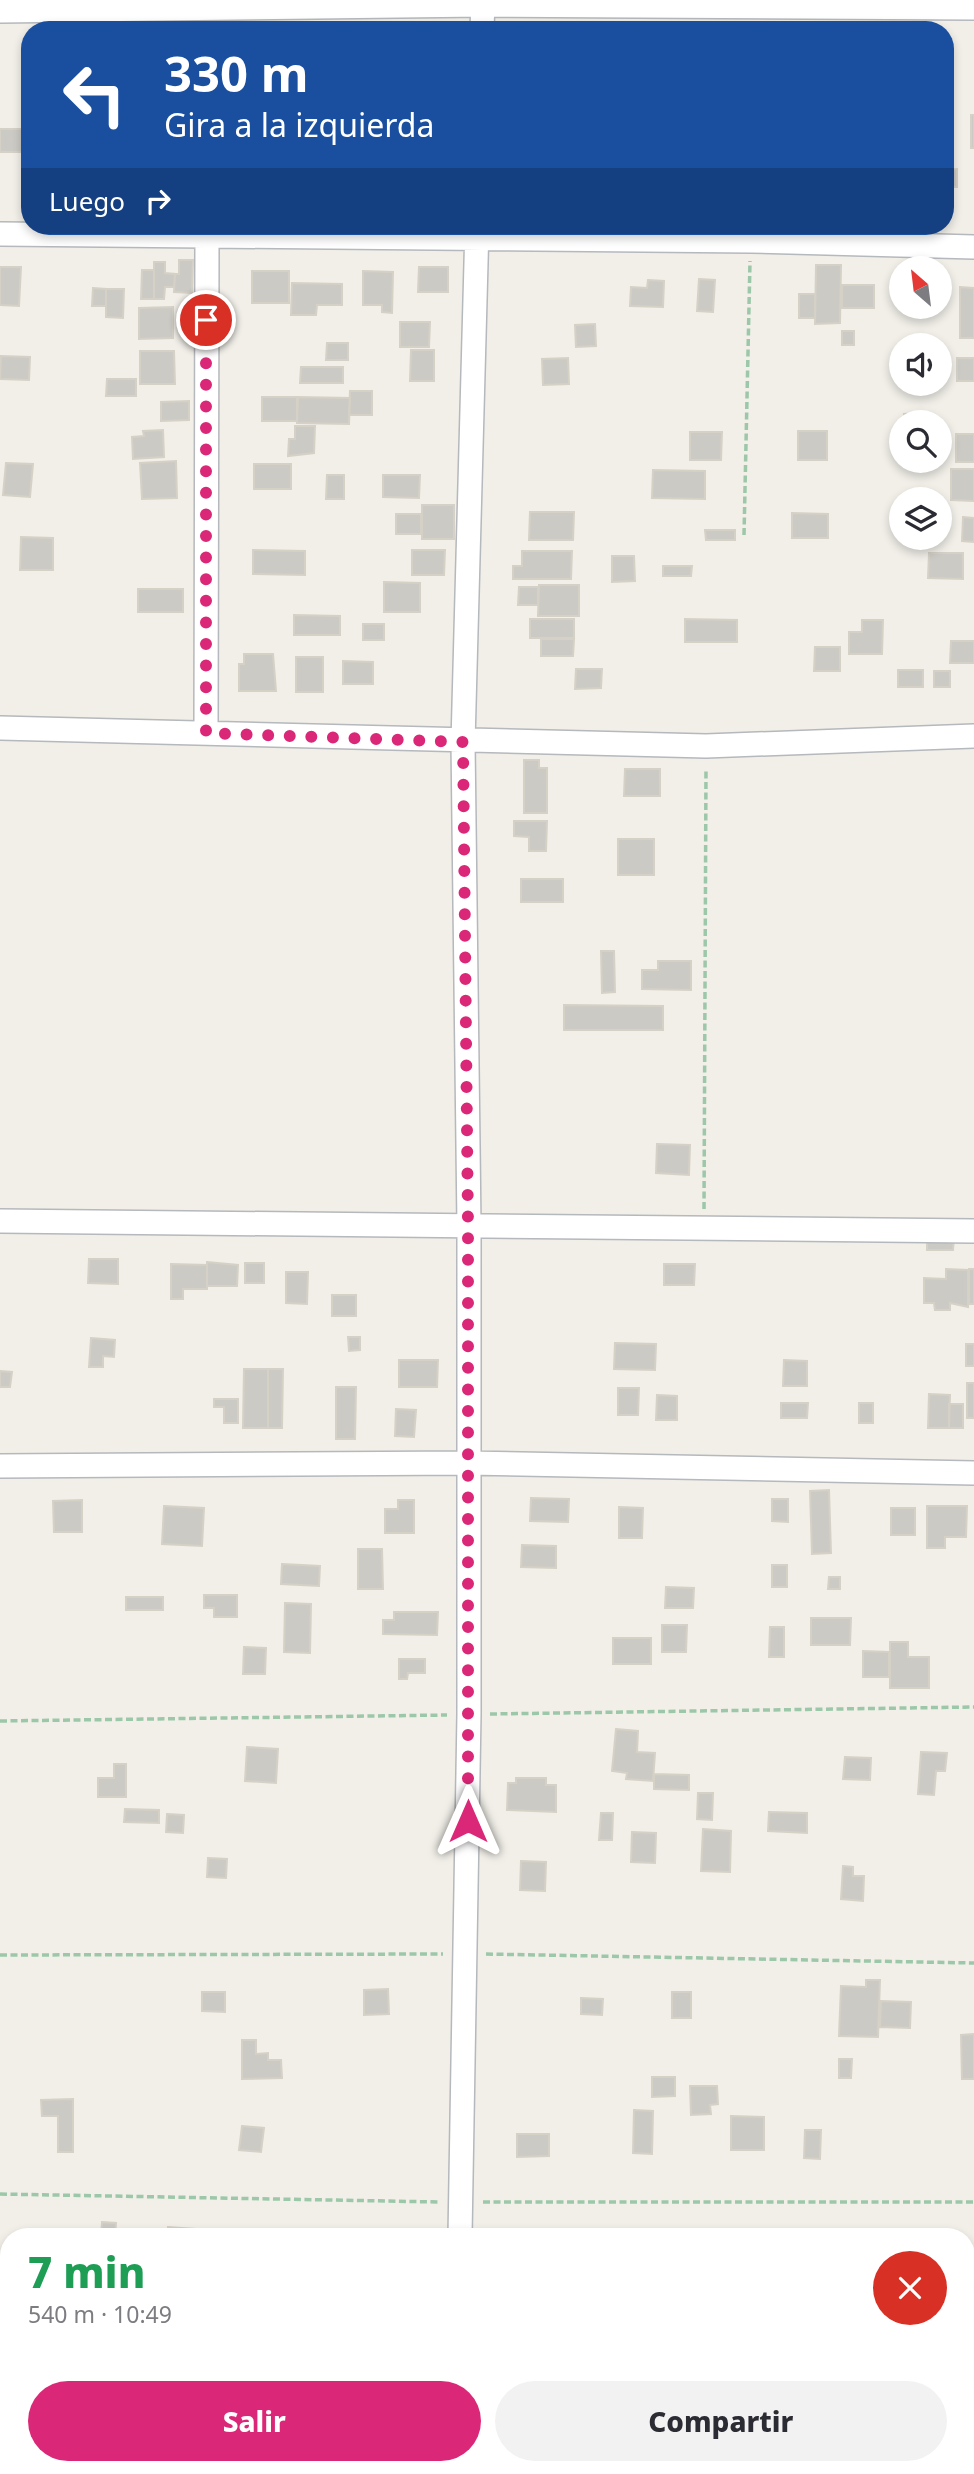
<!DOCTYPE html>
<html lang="es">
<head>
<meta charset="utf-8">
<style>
	:root { --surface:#fff; --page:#f2f2f3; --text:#2b2b33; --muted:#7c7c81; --accent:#db2777 }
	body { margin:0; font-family:"Noto Sans",sans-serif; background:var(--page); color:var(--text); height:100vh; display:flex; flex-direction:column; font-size:26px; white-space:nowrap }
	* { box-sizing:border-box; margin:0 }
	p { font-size:23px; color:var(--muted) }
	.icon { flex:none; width:38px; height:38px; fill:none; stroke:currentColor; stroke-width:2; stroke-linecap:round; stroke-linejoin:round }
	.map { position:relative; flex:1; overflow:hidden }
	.panel { position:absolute; left:0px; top:2228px; width:975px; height:247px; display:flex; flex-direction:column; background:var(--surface); border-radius:28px 28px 0 0; box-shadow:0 4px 10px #0003 }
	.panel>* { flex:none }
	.banner { position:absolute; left:21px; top:21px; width:933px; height:214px; border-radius:28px; box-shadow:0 4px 10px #0003; background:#1a4fa0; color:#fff; overflow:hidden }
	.needle { width:46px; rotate:332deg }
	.buttons { position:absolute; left:889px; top:256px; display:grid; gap:14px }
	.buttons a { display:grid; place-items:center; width:63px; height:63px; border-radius:50%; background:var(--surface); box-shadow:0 4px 10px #0003; font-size:35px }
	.pin { position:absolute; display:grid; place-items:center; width:60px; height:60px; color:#fff; margin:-30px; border:4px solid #fff; border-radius:50%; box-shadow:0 2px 7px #0007 }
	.me { position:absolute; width:77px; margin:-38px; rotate:0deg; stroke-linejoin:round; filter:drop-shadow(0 0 5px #0008) }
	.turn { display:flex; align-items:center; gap:24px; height:147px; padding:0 28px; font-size:32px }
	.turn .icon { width:91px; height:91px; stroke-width:2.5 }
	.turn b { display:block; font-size:49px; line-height:60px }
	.then { display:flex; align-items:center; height:66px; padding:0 28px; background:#0003; gap:14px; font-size:26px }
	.round { display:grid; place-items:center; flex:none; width:74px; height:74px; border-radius:37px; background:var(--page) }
	.overview { display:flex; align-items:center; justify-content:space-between; height:119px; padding:0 28px }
	h1 { font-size:42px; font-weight:800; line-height:52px; color:#1e9e55 }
	.action { display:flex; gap:14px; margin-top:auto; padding:14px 28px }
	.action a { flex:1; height:80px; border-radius:42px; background:var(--accent); color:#fff; font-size:28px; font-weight:800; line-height:80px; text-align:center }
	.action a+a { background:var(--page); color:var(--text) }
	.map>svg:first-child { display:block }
</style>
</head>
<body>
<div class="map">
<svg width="974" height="2474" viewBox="0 0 974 2474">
	<rect width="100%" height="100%" fill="#f1efe8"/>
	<!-- building -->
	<path fill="#cccac5" stroke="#d6d1c6" stroke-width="2" d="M945 54H948L949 81H945Z
		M971 115H974V148H971Z
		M0 129H30V152H0Z
		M957 169V187H945V170Z
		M179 260H193L192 293 174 292 175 274H179Z
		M154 262H165V273L175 274 174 287H165L164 299H154Z
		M816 265H841L840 323 815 324Z
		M0 267H21L19 306 0 305Z
		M419 267H448V292H418Z
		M142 270H154V299H141Z
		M252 271H289V303H252Z
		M363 271 393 272 392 313 382 312V305H363Z
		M699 279 715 280 713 312 697 311Z
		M648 280 664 281 663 307 630 306 631 287 647 288Z
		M292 283 342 284V305H317L316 315H291Z
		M842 285H874V308H842Z
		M960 287 974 288V338H960Z
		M93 288 106 289V306H92Z
		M106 289H124L123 318 106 317Z
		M799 294H815V318H799Z
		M173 307V338L139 339V308Z
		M400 322H430L429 347H400Z
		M595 324 596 346 576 347 575 325Z
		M842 331H854V345H842Z
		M327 343H348V360H326Z
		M411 350H434V381H410Z
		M140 351H174L175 384H140Z
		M1 356 30 357 29 380 0 379Z
		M568 358 569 384 543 385 542 359Z
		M957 358H974V381H957Z
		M301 367H343V383H300Z
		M107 379H136V396H106Z
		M350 391H372V415H349Z
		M262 397H297V421H262Z
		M298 397 350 398 349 424 297 423Z
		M189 401V420L161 421V402Z
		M927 413V422H905L904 414Z
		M295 426H315L314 453 288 456 289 439H295Z
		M163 430 164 457 133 459 132 437 144 436 143 431Z
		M798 431H827V460H798Z
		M690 432H722L721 460H690Z
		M956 434H974V462H956Z
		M176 461 177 498 142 499 140 463Z
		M6 463 33 464 30 497 3 495Z
		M254 464H291V489H254Z
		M951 469H974V501L951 500Z
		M653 470 705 471V499L652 498Z
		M327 475H344V499H326Z
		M383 475H420L419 498 383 497Z
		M422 505H454V539H422Z
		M530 512H574L573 540H529Z
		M792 513 828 514V538H792Z
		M396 514H421V534H396Z
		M963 517 974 518V542L962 541Z
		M705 530H735V540H706Z
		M21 537 53 538V570H20Z
		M253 550 305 551V575L253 574Z
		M412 550H445L444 575H412Z
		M522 551H572L571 579H513V566H522Z
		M929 553H963V579L928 578Z
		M612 556H634L635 581 612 582Z
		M663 566H692L691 576H663Z
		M384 582 420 583V612H384Z
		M539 585H579V616H538Z
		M519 587H538V605H518Z
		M138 589H183V612H138Z
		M294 615 340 616V635H294Z
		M530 619H574V638H530Z
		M685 619 737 620V642H685Z
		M862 620H883L882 654H849V632H862Z
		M363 624H384V640H363Z
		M541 639H574L573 656H541Z
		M951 641H974V663H950Z
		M815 647H840V671H814Z
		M244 654H273L276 691H239V664H244Z
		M296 657H323V692H296Z
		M343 661 373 662V684H343Z
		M576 669H602L601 688 575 689Z
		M898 670H923V687H898Z
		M934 671H950V687H934Z
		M524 760H539V768H547V813H524Z
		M625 769H660V796H624Z
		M514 821H547L546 851H529V837L514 836Z
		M618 839H654V875H618Z
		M521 879H563V902H521Z
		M601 951H614L615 992 602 993Z
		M658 961H691V990L642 989V970H658Z
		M564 1005 663 1006V1030H564Z
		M657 1144 690 1145 689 1175 656 1173Z
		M927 1237 954 1238 953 1250H927Z
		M89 1259H118V1284L88 1283Z
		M207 1262 238 1265 237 1286H207Z
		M245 1263H264V1283H245Z
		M171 1264 207 1265V1289H183V1299H171Z
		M664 1264H695L694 1285H664Z
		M946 1269 968 1270V1307L950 1303V1310H935L934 1303H924V1278L946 1279Z
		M969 1269H974V1304H969Z
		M286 1272H308L307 1304 286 1303Z
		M332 1295H356V1316H332Z
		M348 1337H360V1350L349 1351Z
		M91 1338 115 1340 114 1357 103 1356V1367H89Z
		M615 1343 656 1344 655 1370 614 1369Z
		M966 1344H974V1366H966Z
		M399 1360H438L437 1387H399Z
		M784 1360 807 1361V1386H783Z
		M244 1369H268V1428H243Z
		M268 1369H283L282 1428H268Z
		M0 1371 12 1372 10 1387H0Z
		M967 1383H974V1418H967Z
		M336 1387H356L355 1439H336Z
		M618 1388H639L638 1415H618Z
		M929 1394 950 1395 949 1428H928Z
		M657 1395 677 1396V1420H656Z
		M214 1399H238V1423H224V1407H214Z
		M781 1403H808L807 1418H781Z
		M859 1403H873V1423H859Z
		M949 1404H963V1428H949Z
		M396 1409 416 1410 414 1437 395 1436Z
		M829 1490 831 1553 812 1554 810 1491Z
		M531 1498 569 1499 568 1522 530 1521Z
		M772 1499H788V1522L772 1521Z
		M82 1500V1532H54L53 1501Z
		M398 1500H414V1533H385V1509H398Z
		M164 1506 204 1508 202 1546 162 1544Z
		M927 1506H967L966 1537H945V1548H927Z
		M619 1507 643 1508 642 1538H619Z
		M891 1508H915V1535H891Z
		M522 1545 556 1546V1568L521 1567Z
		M358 1549H382L383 1589H358Z
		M282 1564 320 1566 319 1586 281 1584Z
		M772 1565H787V1587H772Z
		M829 1577H840V1589H828Z
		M666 1587 694 1588 693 1608H665Z
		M204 1595H237V1617H214V1608H204Z
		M126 1597H163V1610H126Z
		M285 1603 311 1604 310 1653 284 1652Z
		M394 1612H438L437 1635 383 1634V1620H394Z
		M811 1618H851L850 1645H811Z
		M662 1625H687L686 1652H662Z
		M770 1627H784V1657H769Z
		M613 1638H651V1664H613Z
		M890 1642H908V1657H929V1688H890Z
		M244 1647 266 1648 265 1674H243Z
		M863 1651 889 1652V1677H863Z
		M399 1659H425V1673H408L407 1679H399Z
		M616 1729 638 1731 637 1752 655 1753 653 1781 626 1779 627 1773 612 1771Z
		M247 1747 278 1749 276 1783 245 1781Z
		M921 1752 947 1753 945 1771H936L934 1795 918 1794Z
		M845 1757 871 1758 870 1780 843 1779Z
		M114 1764H126V1797H98V1778H114Z
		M654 1774 689 1775V1790L654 1789Z
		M516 1778H546V1785H556V1812L507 1810 508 1783H516Z
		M698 1793H713L712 1820 697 1819Z
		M125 1809 159 1810V1823L124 1822Z
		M769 1812 807 1813V1833L768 1831Z
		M601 1813H613L612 1840H599Z
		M167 1814 184 1815 183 1833 166 1832Z
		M703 1829 731 1831 730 1872 701 1871Z
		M632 1832 656 1833 655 1863 631 1862Z
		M208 1858 227 1859 226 1878 207 1877Z
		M521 1861 546 1862 545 1891 520 1890Z
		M843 1866 853 1867V1876H864L863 1901 841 1899Z
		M866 1980H880L878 2037 839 2036 841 1986 866 1987Z
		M388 1989 389 2014 364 2015V1990Z
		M202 1992H225V2012L202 2011Z
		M672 1992H691V2018H672Z
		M581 1998 603 1999 602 2015 581 2014Z
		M881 2001 911 2002 910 2028 880 2027Z
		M974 2034V2079H962L961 2035Z
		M242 2040H256V2054L268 2053V2060H281L282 2078 242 2079Z
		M839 2059H852L851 2078H839Z
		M652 2077H675V2096L652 2097Z
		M690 2086H717L718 2104 710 2105 711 2114 691 2115Z
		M73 2099V2152H58V2116H42L41 2100Z
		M634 2110 653 2111 652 2154 633 2153Z
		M731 2116 764 2117V2150H731Z
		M242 2126 264 2128 261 2152 239 2150Z
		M805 2130H821L820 2159 804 2158Z
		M517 2134H549V2156L517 2157Z
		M102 2222 116 2223 115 2236H101Z
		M168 2227 195 2229V2236H167Z
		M0 2369 3 2370 2 2391H0Z"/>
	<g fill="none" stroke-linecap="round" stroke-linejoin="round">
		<defs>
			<path id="minor" d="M0 11 483 5 974 8
				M482 30 483 0
				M0 234 751 241 974 247
				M0 728 706 746 974 736
				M206 733 207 238
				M0 1221 974 1231
				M0 1466 467 1463 974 1473
				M460 2236 469 1714V1226L463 742 477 226"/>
		</defs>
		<!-- minor casing -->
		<use href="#minor" stroke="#b5b8bc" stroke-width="26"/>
		<!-- path -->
		<path stroke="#9cc7a9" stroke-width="3.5" stroke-dasharray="7 3.5" stroke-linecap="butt" d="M744 535 750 261
			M704 1209 706 768
			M490 1714 974 1707
			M0 1721 447 1715
			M486 1954 974 1963
			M0 1955 443 1954
			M0 2194 440 2202
			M483 2202H974
			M966 2431 974 2430
			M0 2458H9
			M727 2466V2474
			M459 2474V2466"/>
		<!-- minor -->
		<use href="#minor" stroke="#fff" stroke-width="23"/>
	</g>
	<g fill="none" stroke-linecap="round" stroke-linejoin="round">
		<!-- route -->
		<path stroke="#db2777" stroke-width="12" stroke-dasharray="0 21.6" d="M206 320V733L463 742 468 1226V1821"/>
	</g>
</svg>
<div class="buttons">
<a><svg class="needle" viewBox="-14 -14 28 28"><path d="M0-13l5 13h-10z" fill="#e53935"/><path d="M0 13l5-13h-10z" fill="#7c7c81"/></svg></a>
<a><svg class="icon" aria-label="sound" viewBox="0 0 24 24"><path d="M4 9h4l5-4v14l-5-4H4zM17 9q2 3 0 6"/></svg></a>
<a><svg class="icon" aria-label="search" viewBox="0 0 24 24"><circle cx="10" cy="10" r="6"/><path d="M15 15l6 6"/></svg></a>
<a><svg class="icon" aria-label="layers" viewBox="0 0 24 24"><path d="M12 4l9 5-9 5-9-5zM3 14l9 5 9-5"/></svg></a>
</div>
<div class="pin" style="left:206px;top:320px;background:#d93025"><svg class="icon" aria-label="arrive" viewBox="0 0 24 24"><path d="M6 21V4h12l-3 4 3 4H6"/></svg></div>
<svg class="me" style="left:468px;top:1821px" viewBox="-20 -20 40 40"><path d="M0-17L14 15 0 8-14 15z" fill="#db2777" stroke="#fff" stroke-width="4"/></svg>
<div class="banner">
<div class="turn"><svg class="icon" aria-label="left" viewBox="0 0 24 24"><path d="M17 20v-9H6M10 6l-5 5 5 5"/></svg><div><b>330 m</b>Gira a la izquierda</div></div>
<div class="then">Luego<svg class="icon" aria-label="right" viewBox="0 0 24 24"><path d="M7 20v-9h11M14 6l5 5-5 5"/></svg></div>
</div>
<section class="panel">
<div class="overview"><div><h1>7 min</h1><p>540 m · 10:49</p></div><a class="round" style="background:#d93025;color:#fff"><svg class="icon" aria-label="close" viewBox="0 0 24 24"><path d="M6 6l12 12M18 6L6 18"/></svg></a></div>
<div class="action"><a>Salir</a><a>Compartir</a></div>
</section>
</div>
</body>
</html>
